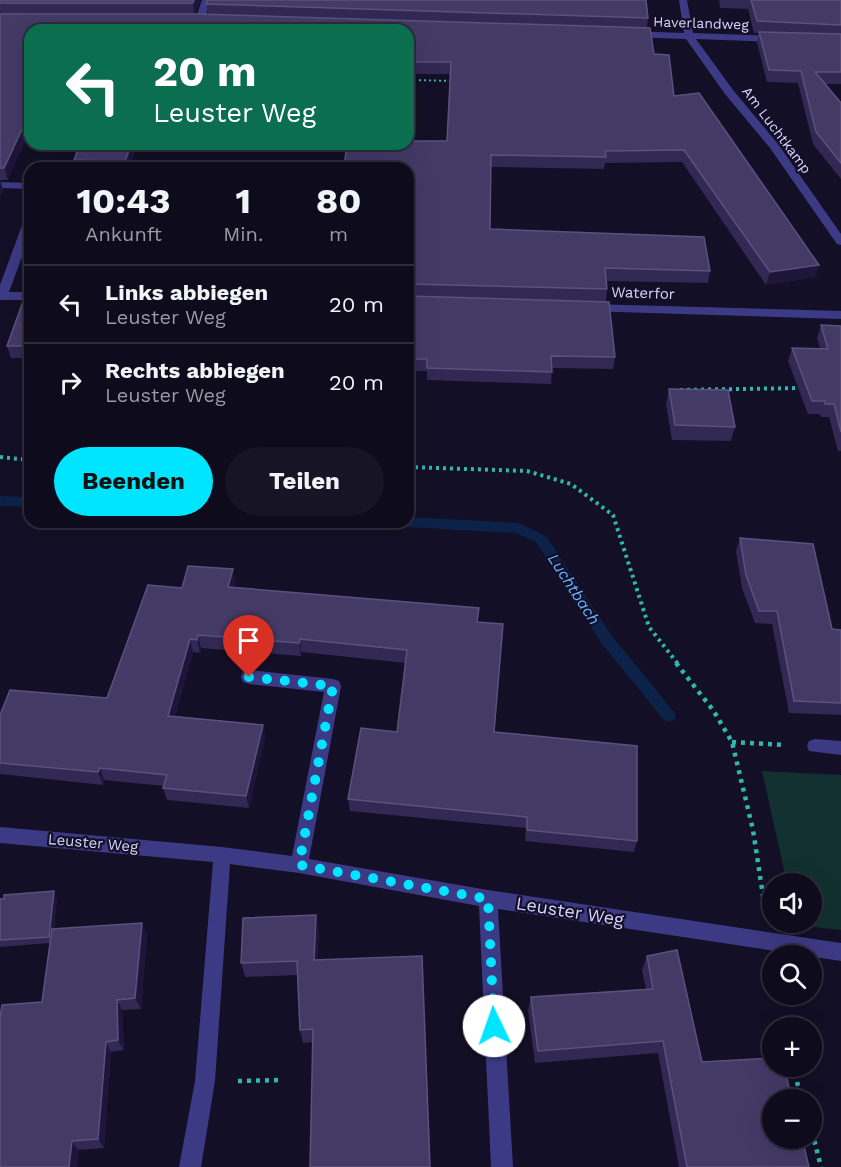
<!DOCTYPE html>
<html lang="de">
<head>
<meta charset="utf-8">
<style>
	:root { --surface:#0e0b1c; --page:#171425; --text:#f1f3f6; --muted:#9b9ba3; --line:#2e2b3b; --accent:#00e5ff }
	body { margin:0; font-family:"Work Sans",sans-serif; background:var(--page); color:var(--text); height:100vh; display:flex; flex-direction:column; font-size:22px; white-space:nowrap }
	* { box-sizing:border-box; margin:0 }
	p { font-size:20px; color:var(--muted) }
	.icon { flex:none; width:33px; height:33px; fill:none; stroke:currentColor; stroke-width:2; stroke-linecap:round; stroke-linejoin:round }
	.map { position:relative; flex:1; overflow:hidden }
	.drawer { position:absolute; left:24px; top:162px; width:390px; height:366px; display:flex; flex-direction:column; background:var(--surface); border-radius:18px; box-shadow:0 6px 24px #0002,0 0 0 2px var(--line) }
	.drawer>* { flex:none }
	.guide { position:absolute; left:24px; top:24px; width:390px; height:126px; border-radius:18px; box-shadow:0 6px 24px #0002,0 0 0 2px var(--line); background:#0b6e4f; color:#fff; overflow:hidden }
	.fabs { position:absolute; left:762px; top:873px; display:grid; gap:12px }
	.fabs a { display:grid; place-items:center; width:60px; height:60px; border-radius:50%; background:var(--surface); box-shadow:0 6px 24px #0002,0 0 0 2px var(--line); font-size:30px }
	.pin { position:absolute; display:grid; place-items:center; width:51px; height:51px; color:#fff; margin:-62px -26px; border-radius:50% 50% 50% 0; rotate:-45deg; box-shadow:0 0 6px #0007 }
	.pin .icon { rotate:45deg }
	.me { position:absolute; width:66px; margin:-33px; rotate:357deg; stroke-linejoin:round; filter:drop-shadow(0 0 4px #0008) }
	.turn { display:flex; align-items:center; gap:21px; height:126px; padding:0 30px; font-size:27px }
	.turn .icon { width:78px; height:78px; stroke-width:2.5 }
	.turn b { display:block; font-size:42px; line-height:51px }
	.eta { display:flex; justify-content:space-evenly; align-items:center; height:102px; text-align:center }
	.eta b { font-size:36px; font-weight:700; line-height:42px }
	.action { display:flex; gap:12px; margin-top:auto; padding:12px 30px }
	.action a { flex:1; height:69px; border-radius:36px; background:var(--accent); color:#111; font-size:24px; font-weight:700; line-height:69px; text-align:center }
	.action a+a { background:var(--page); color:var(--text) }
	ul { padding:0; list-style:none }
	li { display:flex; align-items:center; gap:18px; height:78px; padding:0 30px; border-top:2px solid var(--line) }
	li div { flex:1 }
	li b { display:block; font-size:22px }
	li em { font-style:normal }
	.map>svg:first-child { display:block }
</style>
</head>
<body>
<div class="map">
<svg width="841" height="1167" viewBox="0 0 841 1167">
	<rect width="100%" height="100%" fill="#130f26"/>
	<!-- green -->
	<path fill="#12302f" d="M762 771 841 775V930L796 925V923L812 922V884L787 883Z"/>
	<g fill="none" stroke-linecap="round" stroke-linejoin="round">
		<!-- stream -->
		<path fill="#0c2248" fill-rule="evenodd" d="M0 496 30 497V507L0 506Z
			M408 517 518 523 546 536 612 636 674 712 676 716 674 720 669 722 664 720 602 644 536 542 516 533 408 527 402 522H408Z"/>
		<!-- path-far2 -->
		<path stroke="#2fb8b0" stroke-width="2" stroke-dasharray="2 3" stroke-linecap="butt" d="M414 80 454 81"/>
		<!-- path-far1 -->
		<path stroke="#2fb8b0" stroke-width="4" stroke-dasharray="3 4" stroke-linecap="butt" d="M680 390 801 388
			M0 457 30 460
			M408 467 527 471 571 484 613 515 649 627 678 664"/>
		<!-- path -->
		<path stroke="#2fb8b0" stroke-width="4.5" stroke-dasharray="4 5" stroke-linecap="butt" d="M676 663 713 710 732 742 753 830 765 909
			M732 742 785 745
			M238 1081 282 1080
			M797 1082 802 1100
			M812 1132 821 1167"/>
		<!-- lane -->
		<path fill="#3d3a85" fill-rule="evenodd" d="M815 739 841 741V755L809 751 807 746 809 741Z"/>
		<!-- street -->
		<path fill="#3d3a85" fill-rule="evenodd" d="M202 0H210L205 20 200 23 195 20Z
			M679 0H687L693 33 777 36 782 39 777 42 696 39 733 90 778 144 841 234V245L837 244 770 148 725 94 686 39 630 37 625 34 630 31 684 33Z
			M0 182 30 183V189L0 188Z
			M30 217V235L9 292H30V300H0V285L24 220Z
			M589 304 841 311V319L585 311 583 308Z
			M249 670 333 679 339 681 341 686 309 859 488 890 841 943V961L498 909 513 1167H491L479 906 299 873 230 864 215 1081 201 1167H179L195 1081 213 862 0 843V827L222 847 292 856 324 692 249 684 243 682 241 677 243 672Z"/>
	</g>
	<!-- wall -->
	<path fill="#312854" d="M0 0H200L195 14H208L206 4 648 18 647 28 654 54 674 96 819 265 815 277 766 285 682 162 605 163 604 169 491 167 490 229 710 271 708 283 606 281 607 289 606 302 615 357 613 369 552 368 551 384 427 380V371H408V168L344 167 447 141 450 74H408V30H30L8 180H0L3 190 0 196Z
		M719 0H841V84H825L841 103V179L813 144 798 83 767 82 757 43 759 33H754L748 9 720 8Z
		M80 144H137L129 168H76L74 160Z
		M30 282V358H11L7 346Z
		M821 325 841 326V451H838L829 417H821L820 414H808L788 361 792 348H820L817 338Z
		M669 389 735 427 731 441 672 440 666 404Z
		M740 538 832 629 841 630V715L789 713 772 624 755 623 742 588 736 551Z
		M235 582 234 587 478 622 494 732 637 841 634 852 525 841 526 828 350 811 348 799 397 732 406 663 301 652V656L201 648 200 653 193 652 175 716 263 725 265 737 249 808 167 800 163 788 164 786 104 780 103 785 0 774V715L107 698 182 588Z
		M57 898 54 929 147 934 141 1009 122 1010 124 1050 111 1052 104 1148 78 1150 77 1167 42 1002 50 943 0 947V899Z
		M319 930 313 1042 303 1043 300 1030 297 975 245 977 241 963Z
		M647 956 702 1062 809 1167H679L658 1053 535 1063 528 1010 531 997 646 989 642 970Z"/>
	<!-- shaded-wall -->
	<path fill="#1d163a" d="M194 0H200L194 15 193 3Z
		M30 112V131L8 180 4 168Z
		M131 144H137L129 168H126L125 162Z
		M0 180 3 190 0 196Z
		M819 265 815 277 766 285 770 272Z
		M233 569 235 582 231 600 228 587Z
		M198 635 201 648 200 653 197 640Z
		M190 639 193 652 172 728 168 716Z
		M300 639 301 652V656L299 643Z
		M263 725 265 737 249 808 246 796Z
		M100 768 104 780 103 785 98 772Z
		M54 891 57 898 52 943 49 937Z
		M316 915 319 930 316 974 314 960Z
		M142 923 147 934 141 1009 135 998Z
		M117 1000 122 1010 124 1050 118 1040Z
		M106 1042 111 1052 104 1148 98 1139Z
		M72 1141 78 1150 77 1167H69Z"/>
	<!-- building -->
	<path fill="#433a66" stroke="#5a527e" stroke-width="1.5" d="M0 0H194L193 3H0Z
		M208 0H646L648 18 206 4Z
		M751 0H841V25L757 21Z
		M0 14H198L650 28 654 54 669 55 674 96 699 93 819 265 770 272 684 150 605 151 606 157 491 155 490 229 704 237 710 271 605 268 607 289 408 284V168H316V167H344L347 144H408V141H447L451 62H408V30H30V112L4 168H0Z
		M759 32 841 34V72H815L841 103V163L816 132 801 71 769 70Z
		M80 144H131L125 162 74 160Z
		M30 282V346H7Z
		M408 296 609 302 615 357 551 356 552 372 427 368V359H408Z
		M821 325 841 326V432L834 404H825V401H812L792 348 828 349Z
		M669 389 728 390 735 427 675 425Z
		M740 538 813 544 832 629 841 630V703L794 701 777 611H759L746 575Z
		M188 566 233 569 228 587 479 608 477 622 503 624 494 732 637 746V841L527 830V817L348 799 361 728 397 732 407 650 300 639 299 643 198 635 197 640 190 639 168 716 263 725 246 796 163 788 167 775 100 768 98 772 0 763V715L10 690 107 698 148 585 182 588Z
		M54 891 49 937 0 940V899H4V895Z
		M316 915 314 960 422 956 430 1167H310L313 1029 300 1030 297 961 241 963 243 918Z
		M142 923 135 998 117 1000 118 1040 106 1042 98 1139 72 1141 69 1167H0V1018L2 1005 42 1002 52 929Z
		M677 950 702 1062 772 1058V1066H784L792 1100H772V1138H802L809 1167H687L663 1041 538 1051 531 997 653 989 647 956Z"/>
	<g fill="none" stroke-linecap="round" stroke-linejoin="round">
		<!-- route -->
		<path stroke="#00e5ff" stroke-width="10" stroke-dasharray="0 18" d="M249 677 333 686 299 865 488 899 494 1026"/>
	</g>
	<g text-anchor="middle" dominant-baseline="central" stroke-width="4.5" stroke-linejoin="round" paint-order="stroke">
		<!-- far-street labels -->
		<g font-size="14" fill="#d9d4ff" stroke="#130f26">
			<text transform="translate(701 23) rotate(2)">Haverlandweg</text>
			<text transform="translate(777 130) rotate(53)">Am Luchtkamp</text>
		</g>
		<!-- street labels -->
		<g font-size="15" fill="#d9d4ff" stroke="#130f26">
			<text transform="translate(643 293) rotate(2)">Waterfor</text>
			<text transform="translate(93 843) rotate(5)">Leuster Weg</text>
		</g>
		<!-- water labels -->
		<g font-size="16" font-style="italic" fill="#62b6ff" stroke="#130f26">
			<text transform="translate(574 589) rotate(57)">Luchtbach</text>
		</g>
		<!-- near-street labels -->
		<g font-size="18" fill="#d9d4ff" stroke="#130f26">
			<text transform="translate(570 911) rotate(9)">Leuster Weg</text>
		</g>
	</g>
</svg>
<div class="fabs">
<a><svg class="icon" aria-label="sound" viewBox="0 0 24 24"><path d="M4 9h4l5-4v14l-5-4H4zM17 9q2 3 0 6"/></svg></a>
<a><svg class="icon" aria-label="search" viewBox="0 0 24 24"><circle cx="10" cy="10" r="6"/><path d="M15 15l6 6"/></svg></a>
<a>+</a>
<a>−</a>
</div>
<div class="pin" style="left:249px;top:677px;background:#d93025"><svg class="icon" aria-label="arrive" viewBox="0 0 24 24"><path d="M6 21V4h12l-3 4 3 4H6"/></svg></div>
<svg class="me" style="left:494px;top:1026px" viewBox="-20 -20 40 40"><circle r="19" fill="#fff"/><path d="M0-13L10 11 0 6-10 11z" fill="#00e5ff"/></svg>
<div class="guide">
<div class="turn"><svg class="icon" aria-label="left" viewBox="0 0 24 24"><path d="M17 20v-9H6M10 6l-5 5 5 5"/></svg><div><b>20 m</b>Leuster Weg</div></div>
</div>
<section class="drawer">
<div class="eta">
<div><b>10:43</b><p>Ankunft</p></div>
<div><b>1</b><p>Min.</p></div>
<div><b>80</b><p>m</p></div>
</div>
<ul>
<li><svg class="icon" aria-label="left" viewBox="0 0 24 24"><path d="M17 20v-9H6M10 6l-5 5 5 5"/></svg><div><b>Links abbiegen</b><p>Leuster Weg</p></div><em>20 m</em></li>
<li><svg class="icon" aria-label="right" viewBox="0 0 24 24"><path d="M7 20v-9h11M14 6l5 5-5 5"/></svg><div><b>Rechts abbiegen</b><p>Leuster Weg</p></div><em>20 m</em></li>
</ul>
<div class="action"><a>Beenden</a><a>Teilen</a></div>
</section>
</div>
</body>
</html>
